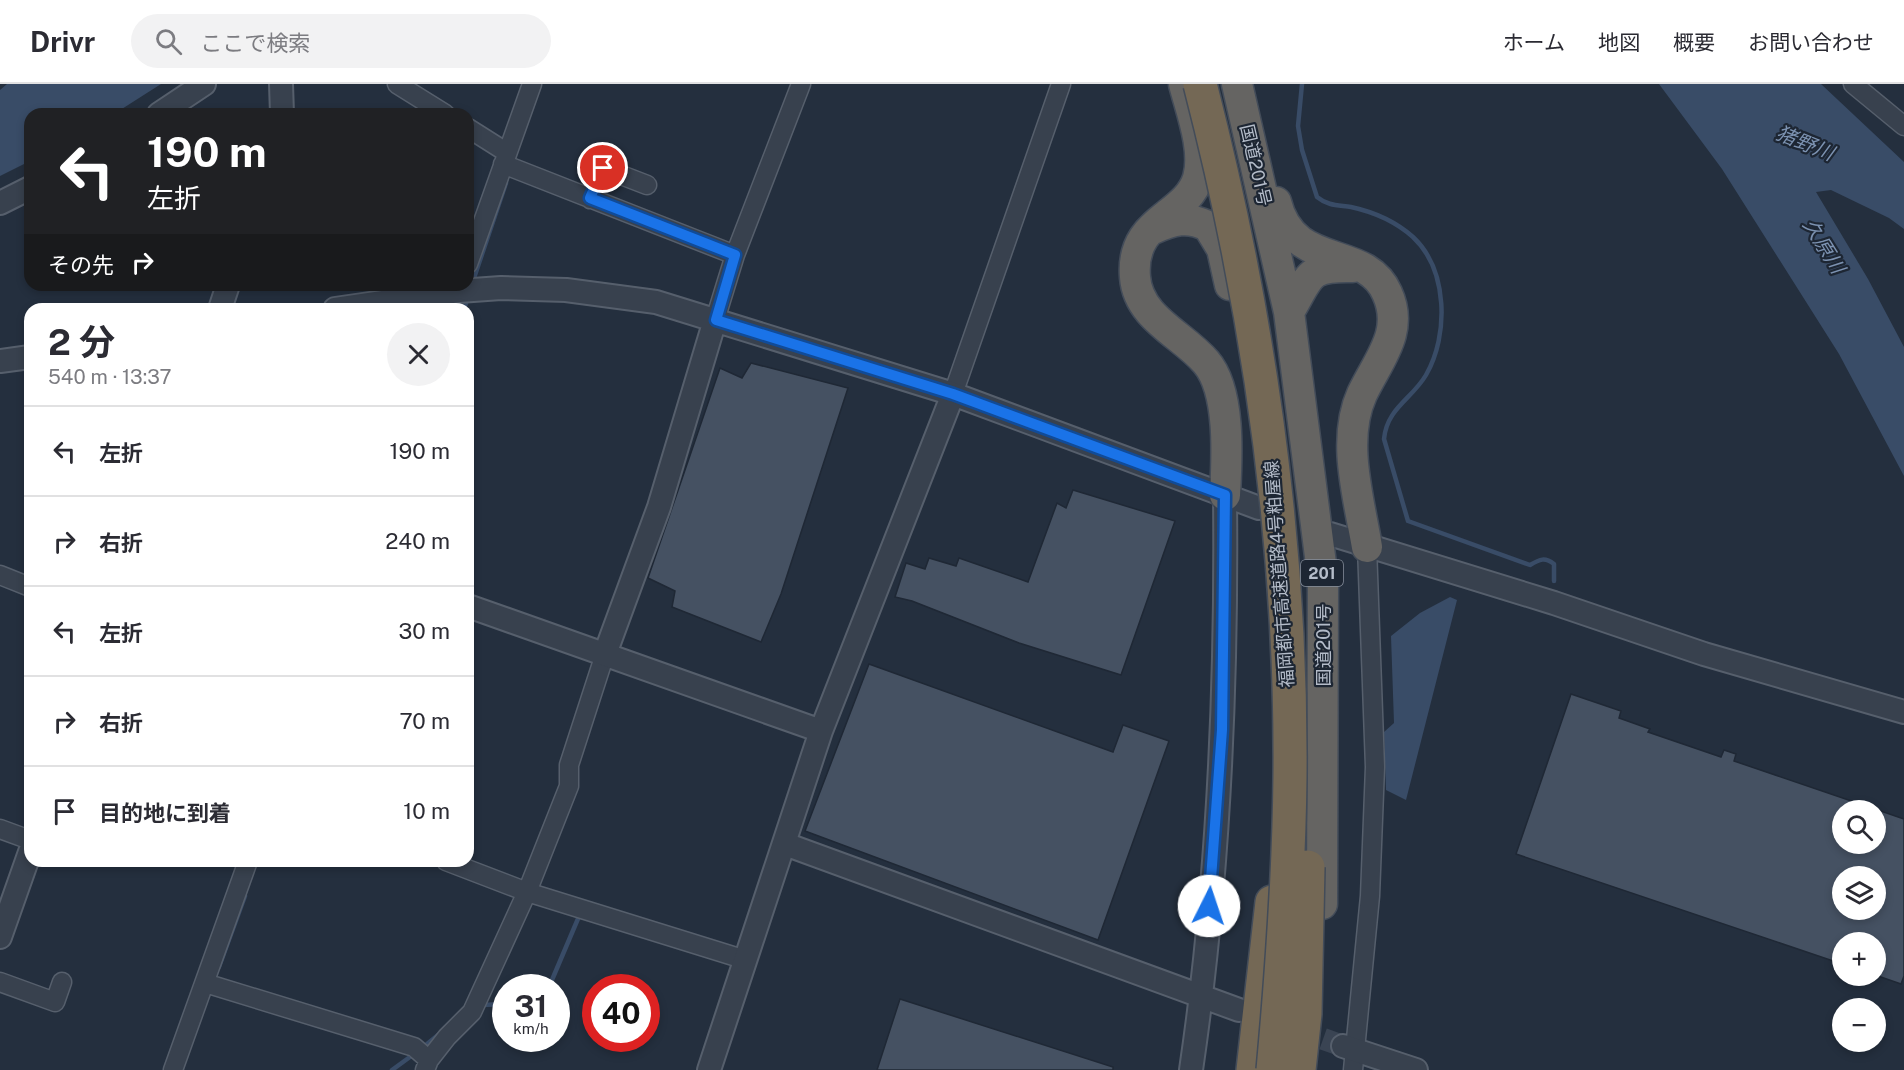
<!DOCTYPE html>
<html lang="ja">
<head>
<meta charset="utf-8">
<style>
	:root { --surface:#fff; --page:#f2f2f3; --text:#2b2b33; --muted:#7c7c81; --line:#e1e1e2 }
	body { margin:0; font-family:"Public Sans","Noto Sans JP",sans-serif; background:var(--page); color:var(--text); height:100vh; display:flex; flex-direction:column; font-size:22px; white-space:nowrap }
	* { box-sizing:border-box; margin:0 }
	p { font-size:20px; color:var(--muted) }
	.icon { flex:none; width:33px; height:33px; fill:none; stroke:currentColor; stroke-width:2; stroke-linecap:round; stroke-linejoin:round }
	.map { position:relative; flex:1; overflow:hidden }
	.side { position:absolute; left:24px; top:219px; width:450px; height:564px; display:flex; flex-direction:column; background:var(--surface); border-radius:18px; box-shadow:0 3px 9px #0003 }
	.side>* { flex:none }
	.banner { position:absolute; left:24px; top:24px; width:450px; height:183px; border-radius:18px; box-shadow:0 3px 9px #0003; background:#202124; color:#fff; overflow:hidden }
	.controls { position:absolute; left:1832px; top:716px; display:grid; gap:12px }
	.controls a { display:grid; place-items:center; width:54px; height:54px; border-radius:50%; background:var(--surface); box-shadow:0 3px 9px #0003; font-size:30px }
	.speed { position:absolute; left:492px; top:890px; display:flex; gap:12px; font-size:30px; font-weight:700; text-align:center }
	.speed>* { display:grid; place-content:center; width:78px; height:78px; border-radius:50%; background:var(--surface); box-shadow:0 3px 9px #0003; line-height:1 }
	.speed small { font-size:15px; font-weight:400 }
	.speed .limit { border:9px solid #d22; background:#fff; color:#111 }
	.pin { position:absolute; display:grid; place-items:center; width:51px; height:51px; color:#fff; margin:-26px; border:3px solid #fff; border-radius:50%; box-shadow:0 2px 6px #0007 }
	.me { position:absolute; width:66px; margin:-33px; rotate:4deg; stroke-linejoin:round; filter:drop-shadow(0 0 4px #0008) }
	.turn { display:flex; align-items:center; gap:21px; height:126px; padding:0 24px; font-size:27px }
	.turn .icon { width:78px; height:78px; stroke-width:2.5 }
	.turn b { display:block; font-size:42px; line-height:51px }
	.then { display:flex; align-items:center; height:57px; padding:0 24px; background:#0003; gap:12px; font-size:22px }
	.round { display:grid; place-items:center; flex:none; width:63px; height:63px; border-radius:32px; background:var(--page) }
	.overview { display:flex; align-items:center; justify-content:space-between; height:102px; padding:0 24px }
	h1 { font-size:36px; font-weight:700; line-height:45px }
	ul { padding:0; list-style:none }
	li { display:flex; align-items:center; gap:18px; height:90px; padding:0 24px; border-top:2px solid var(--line) }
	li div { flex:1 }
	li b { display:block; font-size:22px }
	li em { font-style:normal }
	header { display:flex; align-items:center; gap:36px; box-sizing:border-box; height:84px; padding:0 30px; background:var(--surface); border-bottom:2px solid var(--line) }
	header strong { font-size:28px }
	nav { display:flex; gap:33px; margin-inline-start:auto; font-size:21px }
	.search { width:420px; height:54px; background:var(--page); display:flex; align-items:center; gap:15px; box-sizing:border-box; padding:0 21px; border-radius:33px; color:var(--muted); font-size:22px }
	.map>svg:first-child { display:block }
</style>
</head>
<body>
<header>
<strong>Drivr</strong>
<div class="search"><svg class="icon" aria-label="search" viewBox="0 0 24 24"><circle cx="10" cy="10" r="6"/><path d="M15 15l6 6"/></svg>ここで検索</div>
<nav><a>ホーム</a><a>地図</a><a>概要</a><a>お問い合わせ</a></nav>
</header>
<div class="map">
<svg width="1904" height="986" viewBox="0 0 1904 986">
	<rect width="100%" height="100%" fill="#242f3e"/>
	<!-- water -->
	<path fill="#394c67" d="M7 0H161L114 30H30V77L0 92V6Z
		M1659 0H1821L1904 78V145L1889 134 1831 106 1816 108 1868 195 1904 263V392L1839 270 1722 85Z
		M1450 513 1457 516 1406 716 1386 706 1384 648 1394 639 1391 552 1420 529Z"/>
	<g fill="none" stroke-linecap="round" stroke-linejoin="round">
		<!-- stream -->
		<path stroke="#394c67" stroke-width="4.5" d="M1302 0 1298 42 1302 66 1317 113C1328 122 1338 121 1351 123 1374 128 1395 137 1413 153 1448 186 1449 251 1426 291 1412 315 1387 324 1384 355L1408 437 1530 481C1540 475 1545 473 1554 480V497
			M472 200 506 99
			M464 225 468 213
			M219 883 245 812
			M549 903 580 830
			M481 921 506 920
			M421 965 438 951
			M392 986 414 970"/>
	</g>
	<!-- building -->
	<path fill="#455162" stroke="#1f2835" stroke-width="1.5" fill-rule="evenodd" d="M751 279 848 304 781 510 761 558 672 523 675 507 648 494 720 284 742 294Z
		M1073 406 1175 437 1121 591 1019 559 912 517 895 513 906 479 925 485 929 474 956 482 959 474 1028 498 1057 419 1066 424Z
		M869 580 1113 668 1123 641 1169 657 1098 856 805 747Z
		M1571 610 1621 627 1619 634 1650 645 1648 648 1721 673 1724 666 1736 670 1734 677 1872 724 1842 726V759H1875V725L1904 735V892L1901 900 1875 891V858H1842V880L1516 770ZM1842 792H1875V825H1842Z
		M900 915 1113 983V986H877Z"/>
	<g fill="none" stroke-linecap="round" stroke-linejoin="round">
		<!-- tertiary-tunnel -->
		<path stroke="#3a4453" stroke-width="22" stroke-dasharray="22 11" stroke-linecap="butt" d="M1292 944 1343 962"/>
		<defs>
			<path id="minor" d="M397 0 445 30
				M1853 0 1904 42
				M468 44 506 68
				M503 80 735 171
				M590 115 603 84 647 101
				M468 180 532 0
				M715 236 735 171 801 0
				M953 310 1061 0
				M0 491 30 503
				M0 745 30 756
				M446 777 527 808 746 876
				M0 898 55 918 62 898
				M205 899 414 963 429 976
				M173 986 248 777
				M425 986 429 976 447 953 472 928 527 808 569 702V681L605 570
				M1353 986 1370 812 1375 683 1367 463"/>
			<path id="tertiary" d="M281 0 282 30
				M159 30 204 0
				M0 119 30 104
				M220 225 228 201
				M335 225 459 207 501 204 566 206 656 218 953 310 1259 424
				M0 277 30 273
				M1330 450 1554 519 1704 570 1904 628
				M468 522 821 647
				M605 570 659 423 715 236
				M785 760 1239 926
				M0 853 30 768
				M1343 962 1416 986
				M709 986 821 647 953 310
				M1191 986C1219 796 1227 602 1225 411"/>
			<path id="trunk" d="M1184 0C1191 27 1206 66 1198 94 1186 134 1130 134 1135 193 1138 234 1182 250 1206 278 1231 307 1227 374 1225 411
				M1237 0 1289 228 1323 496 1322 820
				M1276 118C1293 188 1365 159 1387 209 1405 248 1378 276 1362 310 1341 356 1359 415 1367 463
				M1153 145C1173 136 1187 132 1208 142L1222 165 1230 201
				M1289 228C1311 192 1305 182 1353 183"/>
			<path id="motorway" d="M1253 986 1272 818"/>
		</defs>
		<!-- minor casing -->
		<use href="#minor" stroke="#565f6c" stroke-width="21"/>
		<!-- tertiary casing -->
		<use href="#tertiary" stroke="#565f6c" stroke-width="26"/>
		<!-- trunk casing -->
		<use href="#trunk" stroke="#434c59" stroke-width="33"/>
		<!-- motorway casing -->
		<use href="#motorway" stroke="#434c59" stroke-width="36"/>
		<!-- minor -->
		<use href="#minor" stroke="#38414e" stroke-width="18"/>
		<!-- tertiary -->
		<use href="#tertiary" stroke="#38414e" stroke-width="22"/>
		<!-- trunk -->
		<use href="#trunk" stroke="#656462" stroke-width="30"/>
		<!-- motorway -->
		<use href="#motorway" stroke="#746855" stroke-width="33"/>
		<defs>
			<path id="motorway-bridge" d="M1200 0C1258 225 1292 458 1290 692 1289 790 1282 888 1273 986
				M1299 986 1305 930 1308 783"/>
		</defs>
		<!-- motorway-bridge casing -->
		<use href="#motorway-bridge" stroke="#434c59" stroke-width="36" stroke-linecap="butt"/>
		<!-- motorway-bridge -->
		<use href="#motorway-bridge" stroke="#746855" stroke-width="33"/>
	</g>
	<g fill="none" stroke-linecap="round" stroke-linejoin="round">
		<defs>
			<path id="route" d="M603 84 590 114 735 171 716 236 953 310 1225 411 1222 646 1209 822"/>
		</defs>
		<!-- route casing -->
		<use href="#route" stroke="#114b97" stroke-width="15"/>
		<!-- route -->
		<use href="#route" stroke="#1a73e8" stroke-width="10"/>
	</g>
	<g text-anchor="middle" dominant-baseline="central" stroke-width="4.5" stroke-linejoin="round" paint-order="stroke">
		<!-- shield labels -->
		<rect fill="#1d2633" stroke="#878f9c" stroke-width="1.5" x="1301" y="476" width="42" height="26" rx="4.5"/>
		<g font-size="16" font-weight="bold" fill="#b4bcc9">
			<text x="1322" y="489">201</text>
		</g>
		<!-- street labels -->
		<g font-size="18" fill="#b4bcc9" stroke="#1d2633">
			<text transform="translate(1256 81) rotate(77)">国道201号</text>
			<text transform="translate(1279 490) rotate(-94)">福岡都市高速道路4号粕屋線</text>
			<text transform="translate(1323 561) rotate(-90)">国道201号</text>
		</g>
		<!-- water labels -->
		<g font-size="20" font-style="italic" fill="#7c92b1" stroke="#1d2633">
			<text transform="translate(1805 59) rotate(22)">猪野川</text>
			<text transform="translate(1824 162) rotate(58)">久原川</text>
		</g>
	</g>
</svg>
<div class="controls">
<a><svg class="icon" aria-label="search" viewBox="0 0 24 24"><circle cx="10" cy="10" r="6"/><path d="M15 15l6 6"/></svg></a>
<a><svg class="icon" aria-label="layers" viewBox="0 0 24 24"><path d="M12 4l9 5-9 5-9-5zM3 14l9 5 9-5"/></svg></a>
<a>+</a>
<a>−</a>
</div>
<div class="speed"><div>31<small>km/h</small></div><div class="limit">40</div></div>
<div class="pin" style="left:603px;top:84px;background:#d93025"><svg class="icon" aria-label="arrive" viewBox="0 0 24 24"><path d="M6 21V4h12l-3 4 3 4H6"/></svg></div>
<svg class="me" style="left:1209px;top:822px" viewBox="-20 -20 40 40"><circle r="19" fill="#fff"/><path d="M0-13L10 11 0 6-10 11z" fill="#1a73e8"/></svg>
<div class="banner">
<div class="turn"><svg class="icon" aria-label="left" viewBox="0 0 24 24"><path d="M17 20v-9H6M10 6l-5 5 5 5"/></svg><div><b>190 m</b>左折</div></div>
<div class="then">その先<svg class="icon" aria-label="right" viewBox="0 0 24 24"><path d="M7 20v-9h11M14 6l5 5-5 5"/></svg></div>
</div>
<section class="side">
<div class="overview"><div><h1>2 分</h1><p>540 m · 13:37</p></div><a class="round"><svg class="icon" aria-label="close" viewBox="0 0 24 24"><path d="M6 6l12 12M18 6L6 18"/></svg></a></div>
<ul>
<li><svg class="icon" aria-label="left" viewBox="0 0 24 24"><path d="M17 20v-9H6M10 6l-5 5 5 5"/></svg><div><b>左折</b></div><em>190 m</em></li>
<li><svg class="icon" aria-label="right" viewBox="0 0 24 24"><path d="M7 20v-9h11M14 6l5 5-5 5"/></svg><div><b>右折</b></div><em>240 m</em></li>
<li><svg class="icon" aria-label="left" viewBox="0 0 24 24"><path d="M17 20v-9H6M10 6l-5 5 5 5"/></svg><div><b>左折</b></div><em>30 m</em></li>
<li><svg class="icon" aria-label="right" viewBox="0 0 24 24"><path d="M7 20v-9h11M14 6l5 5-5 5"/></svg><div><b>右折</b></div><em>70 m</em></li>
<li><svg class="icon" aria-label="arrive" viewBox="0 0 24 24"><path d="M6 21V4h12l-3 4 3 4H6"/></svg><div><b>目的地に到着</b></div><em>10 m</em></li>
</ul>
</section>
</div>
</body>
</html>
